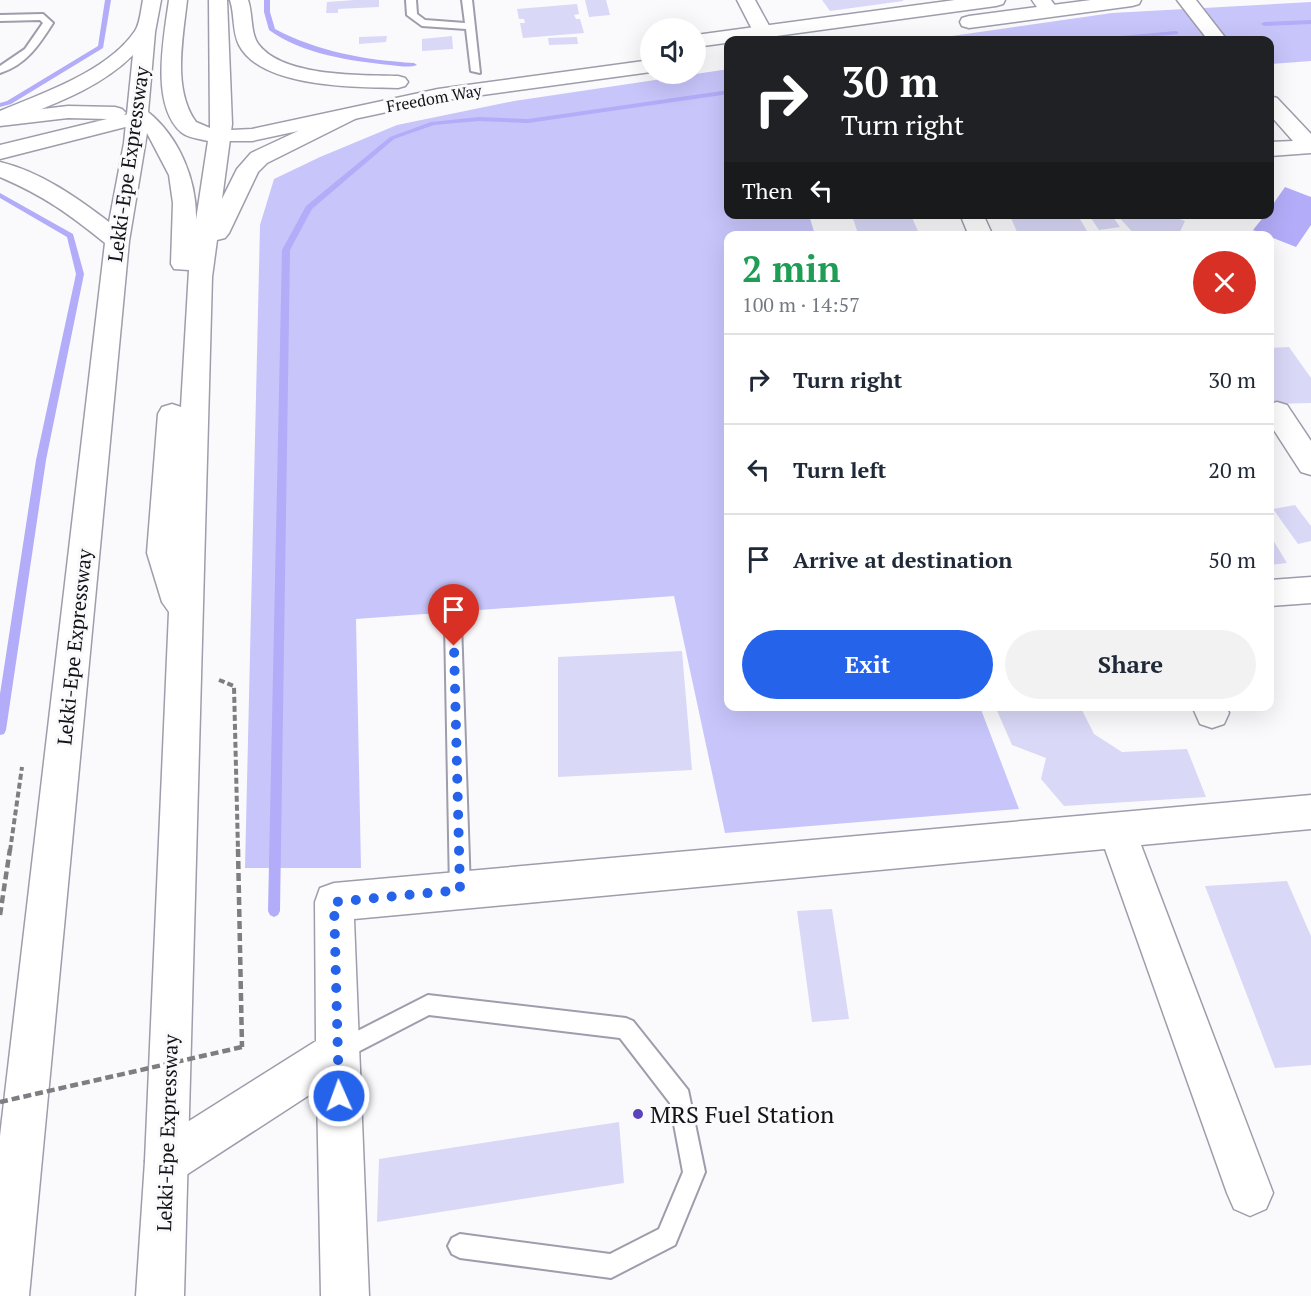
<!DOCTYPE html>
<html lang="en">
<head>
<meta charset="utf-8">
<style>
	:root { --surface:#fff; --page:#f2f2f3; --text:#1f2937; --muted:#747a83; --line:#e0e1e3; --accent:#2563eb }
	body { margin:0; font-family:"PT Serif",serif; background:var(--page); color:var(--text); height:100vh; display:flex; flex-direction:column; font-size:22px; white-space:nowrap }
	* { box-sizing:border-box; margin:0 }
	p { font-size:20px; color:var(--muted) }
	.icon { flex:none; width:33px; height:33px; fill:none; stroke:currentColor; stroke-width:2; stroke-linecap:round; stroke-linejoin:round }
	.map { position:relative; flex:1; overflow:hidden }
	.side { position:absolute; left:724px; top:231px; width:550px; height:480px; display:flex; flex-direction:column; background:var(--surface); border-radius:12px; box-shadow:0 6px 24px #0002 }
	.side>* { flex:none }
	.banner { position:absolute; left:724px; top:36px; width:550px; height:183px; border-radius:12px; box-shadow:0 6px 24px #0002; background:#202124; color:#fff; overflow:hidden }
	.fabs { position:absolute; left:640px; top:18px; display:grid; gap:12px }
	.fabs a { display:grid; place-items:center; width:66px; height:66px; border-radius:50%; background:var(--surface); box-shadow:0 6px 24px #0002; font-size:30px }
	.pin { position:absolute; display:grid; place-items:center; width:51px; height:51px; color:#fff; margin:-62px -26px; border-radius:50% 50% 50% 0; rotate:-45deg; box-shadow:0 0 6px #0007 }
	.pin .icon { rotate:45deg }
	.me { position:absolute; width:66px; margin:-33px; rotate:358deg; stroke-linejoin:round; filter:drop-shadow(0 0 4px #0008) }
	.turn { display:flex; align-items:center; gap:21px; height:126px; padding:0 18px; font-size:27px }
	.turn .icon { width:78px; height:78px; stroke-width:2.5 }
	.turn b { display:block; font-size:42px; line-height:51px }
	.then { display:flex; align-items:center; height:57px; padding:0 18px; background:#0003; gap:12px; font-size:22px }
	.round { display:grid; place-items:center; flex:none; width:63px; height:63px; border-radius:32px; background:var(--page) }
	.overview { display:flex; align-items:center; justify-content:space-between; height:102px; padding:0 18px }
	h1 { font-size:36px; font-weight:600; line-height:45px; color:#1e9e55 }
	.button { display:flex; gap:12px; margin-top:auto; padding:12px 18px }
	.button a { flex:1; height:69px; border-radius:36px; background:var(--accent); color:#fff; font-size:24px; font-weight:600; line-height:69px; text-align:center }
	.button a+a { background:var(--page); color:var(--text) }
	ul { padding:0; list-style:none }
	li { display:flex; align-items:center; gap:18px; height:90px; padding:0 18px; border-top:2px solid var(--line) }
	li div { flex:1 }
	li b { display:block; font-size:22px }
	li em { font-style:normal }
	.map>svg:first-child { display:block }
</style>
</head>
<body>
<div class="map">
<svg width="1311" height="1296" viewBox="0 0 1311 1296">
	<rect width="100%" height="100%" fill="#fafafd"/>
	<!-- green -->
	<path fill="#c8c5fb" d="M1311 2V61L1271 64 1270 40H924L1112 13Z
		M729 69V214L809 215 815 235 729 236V706L980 707 1019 809 725 833 674 596 356 619 361 868H245L260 225 274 179 320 157 397 125 514 101Z"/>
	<!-- water -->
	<path fill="#b3acf8" d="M1285 187 1311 197V225L1296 247 1253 230 1265 215 1270 214 1271 207Z"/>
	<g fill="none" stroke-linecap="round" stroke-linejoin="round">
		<!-- stream -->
		<path fill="#b3acf8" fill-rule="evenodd" d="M105 0H111L103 48 11 104 0 107V103L7 101 98 46Z
			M264 0H270V12L275 29C319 52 365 60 414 63L417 65C410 68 398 66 390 65 350 61 302 54 269 30L264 12Z
			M1311 20V24L1264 26 1261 24 1264 22Z
			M1176 31 1178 32V34L1114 40H1096L1099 38Z
			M729 90V94L528 123 479 121 434 125 394 139 312 209 290 250 280 911 278 915 274 917 270 915 268 911 282 250 306 206 390 137 431 122 479 117 528 119Z
			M0 193 73 234 84 274 46 460 6 730 4 734 0 735V694L36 460 76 274 67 237 0 198Z"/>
	</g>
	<!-- building -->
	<path fill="#d9d8f7" d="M355 0H379V7L338 9V13H326L327 2Z
		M585 0H606L610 15 589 17Z
		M822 0H903V1L830 11Z
		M577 4 579 14 574 15 576 19H580L584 33 523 38 520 23H525L524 19H519L517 9Z
		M387 36 386 42 359 44V37Z
		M452 36 453 49 422 51V39Z
		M577 37 578 44 549 45 548 38Z
		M1009 214H1077L1090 236H1019Z
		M1088 214H1111L1120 227 1099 230Z
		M1116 214H1166L1185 221 1178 236H1136Z
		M911 215 920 236H859L853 219Z
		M1289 347 1311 378V403L1270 404V348Z
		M1295 505 1311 526V541L1298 544 1273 509Z
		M1270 535 1287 563 1270 565Z
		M682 651 692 770 558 777V657Z
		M995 706H1080L1094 734 1122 752 1187 749 1206 797 1064 806 1041 779 1046 758 1012 745Z
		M1287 881 1311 936V1065L1275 1068 1205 886Z
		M832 909 849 1019 812 1022 797 911Z
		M619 1122 624 1183 377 1222 379 1159Z"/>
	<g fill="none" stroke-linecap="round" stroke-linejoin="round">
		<defs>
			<path id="service" d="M406 0H416L417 14 425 20 465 23 462 0H472L480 73 471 71 466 29 422 26 407 15Z
				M43 14 53 23C39 45 26 65 0 73V66L25 49 43 23 40 20 0 21V15Z
				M453 616 459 618 461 623 470 890 467 897 460 900 453 897 450 890 445 623 447 618Z
				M428 995 626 1018 633 1021 688 1090 705 1172 675 1245 611 1278 460 1258 452 1254 448 1246 452 1238 460 1234 610 1254 659 1229 683 1172 670 1103 620 1038 429 1015 348 1057 341 1061 334 1057 330 1050 334 1043Z"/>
			<path id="minor" d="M737 0H755L772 31 769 35H755Z
				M1032 0H1051L1059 11 1057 15C1043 18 1039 10 1032 0Z
				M1177 0H1196L1227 40H1208Z
				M1270 96 1277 98 1311 134V153L1270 156V142L1293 141 1270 115Z
				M68 106 115 107 122 109 126 113 124 115 138 112 145 114 149 118 145 122 0 159V145L107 119 68 118 0 126V114Z
				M960 214H983L993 236H969Z
				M1277 402 1287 405 1311 441V475L1301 472 1270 424V404Z
				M1311 577V603L1270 606V580Z
				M1192 706H1226L1229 713 1224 724 1212 728 1200 724Z
				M1311 795V829L1141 845 1273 1193 1266 1209 1250 1216 1234 1209 1227 1193 1105 849 354 919 369 1296H321L317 1090 183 1177 167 1183 151 1177 145 1161 151 1145 316 1041 315 902 320 888 334 883Z"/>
			<path id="primary" d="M955 0H1005L1003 4 996 6 696 47V35Z
				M1091 0H1141L1139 4 1132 6 969 28 962 26 960 22 962 18 969 16Z
				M651 60V72L438 101 252 141H211L208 136 211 131 252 129 438 89Z"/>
			<path id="trunk" d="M143 0H161L155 32 148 112C179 137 197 180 196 220L208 141C200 139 188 138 181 132 150 104 164 37 169 0H187C183 38 172 89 196 122L210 128 209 0H227L232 124 222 199 237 169 251 153 341 111 348 109 355 111 359 115 355 119 267 163 258 172 229 233 225 238 217 240 212 277 184 1296H136L145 1161 169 612 162 602 147 553 158 414 162 407 172 404 181 407 189 270 174 269 171 264 173 203 169 175 147 133 129 241 29 1296H0V1136L105 243C68 213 44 196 0 177V162C41 172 76 197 109 222L124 143 133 55C99 89 51 105 7 123L0 125V111C43 93 108 71 135 31 140 24 141 9 143 0Z
				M230 0H248C253 14 250 34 259 45 284 77 361 75 398 76L405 78 408 82 405 86 398 88C356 87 261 88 239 45 232 31 235 15 230 0Z"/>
		</defs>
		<!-- service casing -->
		<use href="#service" stroke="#9e9dab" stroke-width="4"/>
		<!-- minor casing -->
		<use href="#minor" stroke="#9e9dab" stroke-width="3"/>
		<!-- primary casing -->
		<use href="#primary" stroke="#9e9dab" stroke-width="3"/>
		<!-- trunk casing -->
		<use href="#trunk" stroke="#9e9dab" stroke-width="3"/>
		<!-- path-far1 -->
		<path stroke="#7e7e82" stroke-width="4" stroke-dasharray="6 3" stroke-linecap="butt" d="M219 680 234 686 238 851
			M10 851 22 767"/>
		<!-- path -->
		<path stroke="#7e7e82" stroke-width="4.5" stroke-dasharray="8 4" stroke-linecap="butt" d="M238 849 242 1047
			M0 915 10 849"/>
		<!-- service -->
		<use href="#service" fill="#fff" fill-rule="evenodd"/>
		<!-- minor -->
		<use href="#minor" fill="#fff" fill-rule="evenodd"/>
		<!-- primary -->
		<use href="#primary" fill="#fff" fill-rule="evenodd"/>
		<!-- trunk -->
		<use href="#trunk" fill="#fff" fill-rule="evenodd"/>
		<!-- path-bridge -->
		<path stroke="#7e7e82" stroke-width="4.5" stroke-dasharray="8 4" stroke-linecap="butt" d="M0 1102 242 1047"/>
	</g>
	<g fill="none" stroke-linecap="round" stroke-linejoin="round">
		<!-- route -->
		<path stroke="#2563eb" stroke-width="10" stroke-dasharray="0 18" d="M339 1096 334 902 460 890 454 646"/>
	</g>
	<!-- markers -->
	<circle fill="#5d42bb" stroke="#fafafd" stroke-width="2" cx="638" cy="1114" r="6"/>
	<g text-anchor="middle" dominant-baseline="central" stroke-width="6" stroke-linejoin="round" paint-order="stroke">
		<!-- far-street labels -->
		<g font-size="16" fill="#131217" stroke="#fafafd">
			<text transform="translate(434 98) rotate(-10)">Freedom Way</text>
		</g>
		<!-- street labels -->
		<g font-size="20" fill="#131217" stroke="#fafafd">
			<text transform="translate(128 164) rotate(-82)">Lekki-Epe Expressway</text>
			<text transform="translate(74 647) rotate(-84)">Lekki-Epe Expressway</text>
			<text transform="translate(167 1133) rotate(-88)">Lekki-Epe Expressway</text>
		</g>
		<!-- near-poi labels -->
		<g font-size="24" fill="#131217" stroke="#fafafd" text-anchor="start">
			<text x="650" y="1114">MRS Fuel Station</text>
		</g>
	</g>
</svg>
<div class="fabs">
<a><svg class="icon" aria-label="sound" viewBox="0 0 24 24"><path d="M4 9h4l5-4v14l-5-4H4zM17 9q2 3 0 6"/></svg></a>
</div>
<div class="pin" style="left:454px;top:646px;background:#d93025"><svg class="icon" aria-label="arrive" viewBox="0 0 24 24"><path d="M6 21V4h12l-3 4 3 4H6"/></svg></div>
<svg class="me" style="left:339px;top:1096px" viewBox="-20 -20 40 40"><circle r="17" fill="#2563eb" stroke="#fff" stroke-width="3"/><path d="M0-11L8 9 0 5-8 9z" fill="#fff"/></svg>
<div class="banner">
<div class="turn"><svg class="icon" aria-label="right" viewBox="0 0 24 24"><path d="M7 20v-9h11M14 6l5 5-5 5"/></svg><div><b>30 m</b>Turn right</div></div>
<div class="then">Then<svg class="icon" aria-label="left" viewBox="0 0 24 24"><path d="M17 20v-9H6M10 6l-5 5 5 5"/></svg></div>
</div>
<section class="side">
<div class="overview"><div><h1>2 min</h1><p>100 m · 14:57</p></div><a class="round" style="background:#d93025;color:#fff"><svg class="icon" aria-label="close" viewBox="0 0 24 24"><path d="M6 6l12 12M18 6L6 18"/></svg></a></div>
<ul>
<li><svg class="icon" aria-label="right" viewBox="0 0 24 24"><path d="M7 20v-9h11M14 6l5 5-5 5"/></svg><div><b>Turn right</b></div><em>30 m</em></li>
<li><svg class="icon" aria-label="left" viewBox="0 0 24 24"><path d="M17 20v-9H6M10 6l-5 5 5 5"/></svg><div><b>Turn left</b></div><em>20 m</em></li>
<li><svg class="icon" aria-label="arrive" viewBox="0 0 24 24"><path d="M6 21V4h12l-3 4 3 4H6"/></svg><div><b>Arrive at destination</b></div><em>50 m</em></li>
</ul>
<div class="button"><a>Exit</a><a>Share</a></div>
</section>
</div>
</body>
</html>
